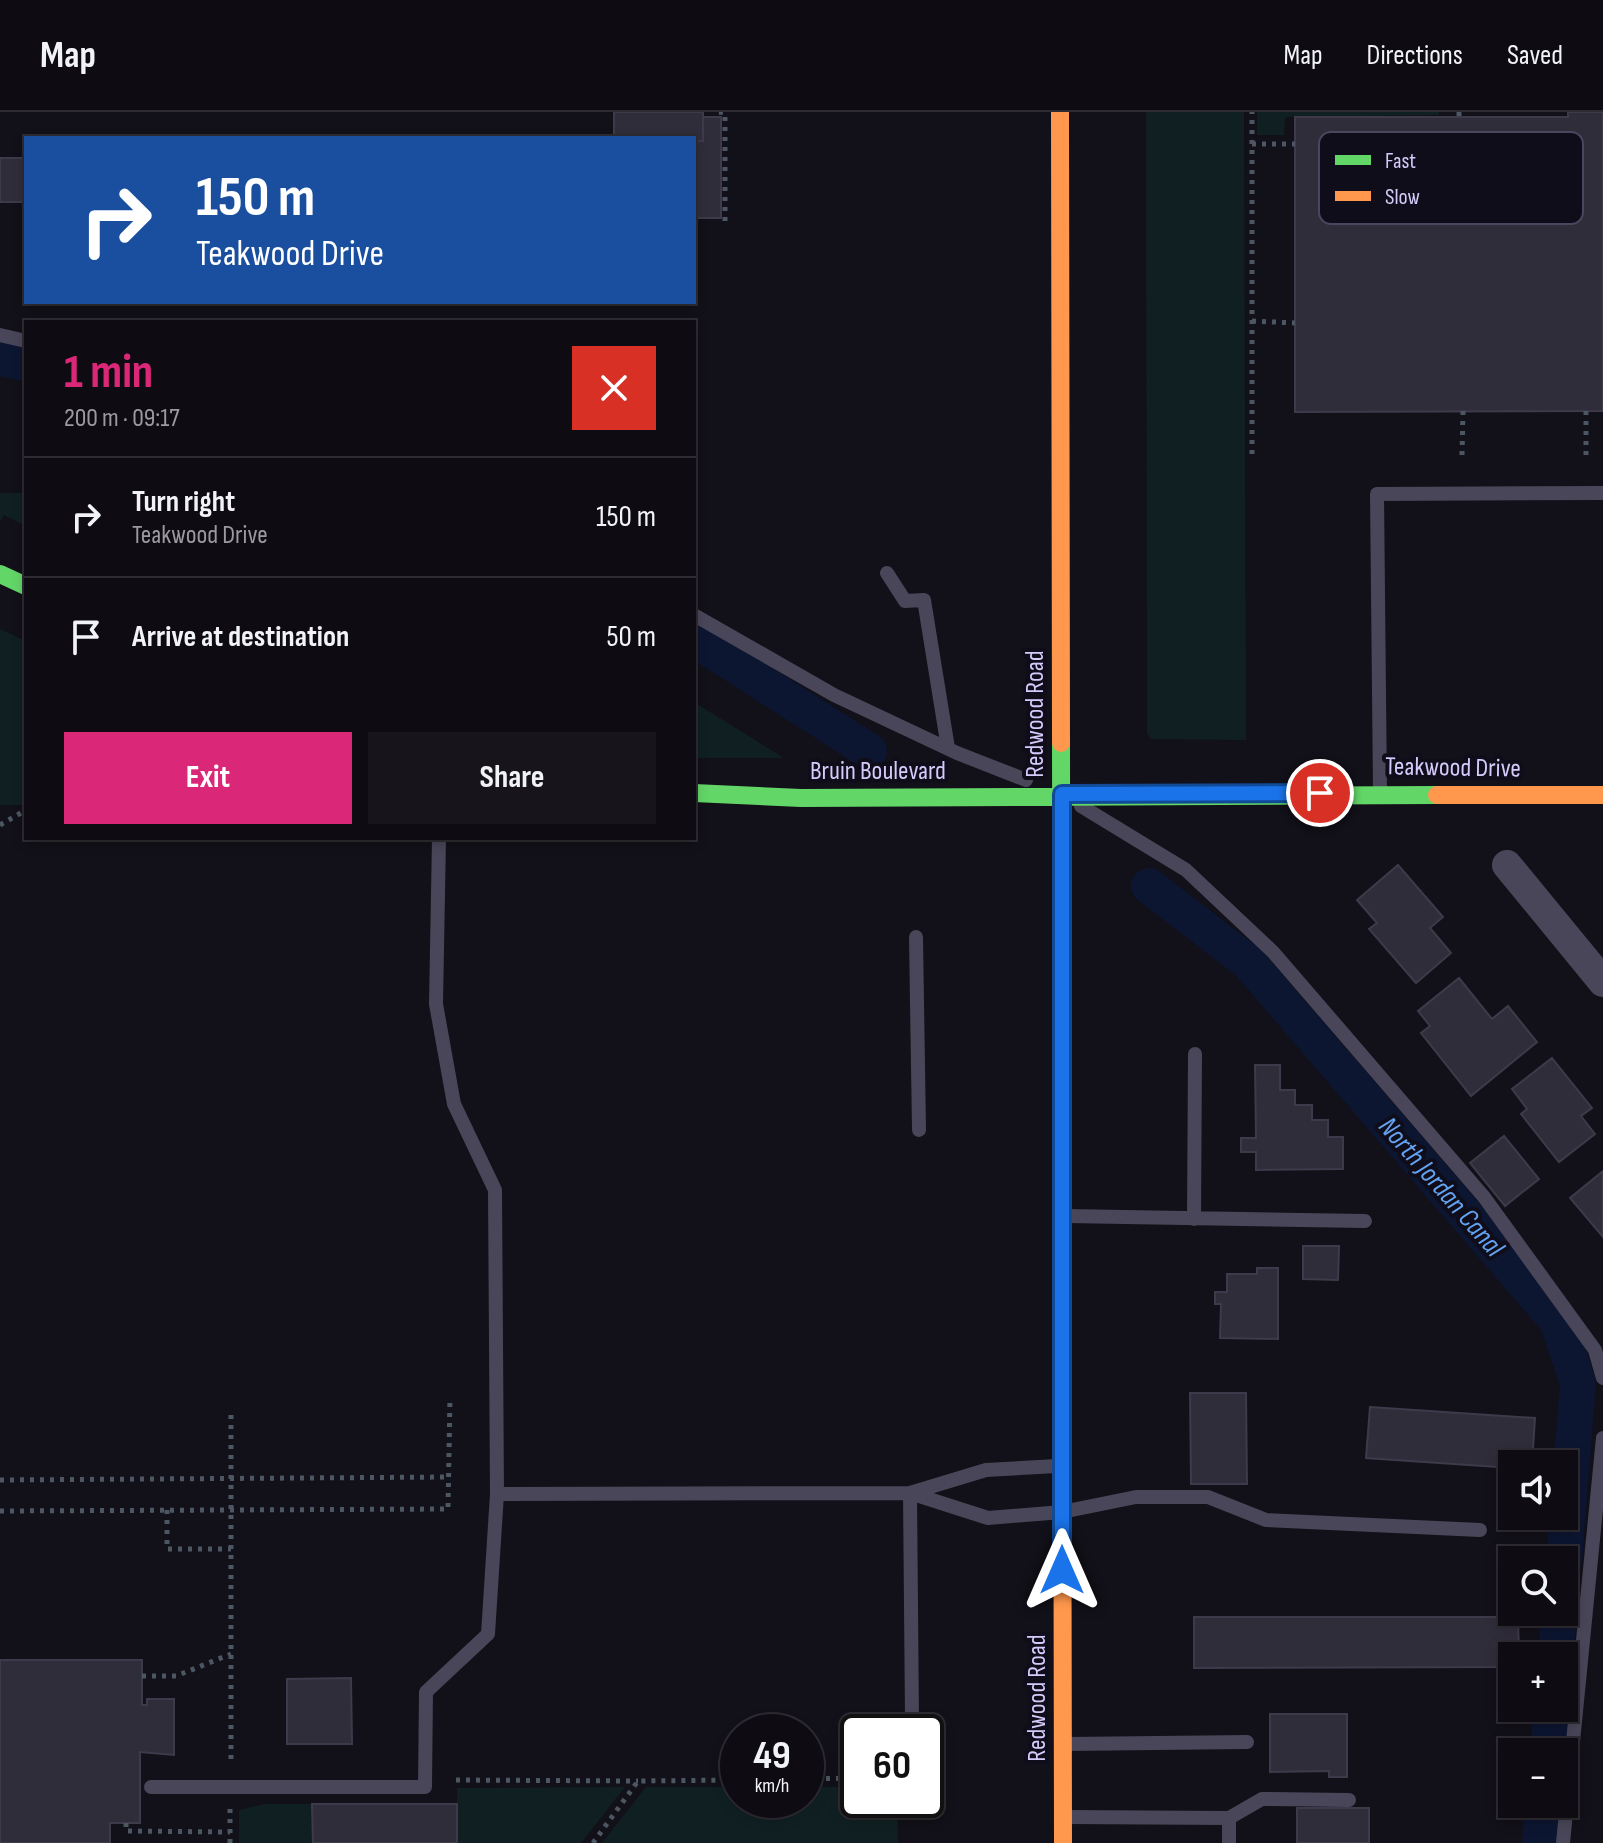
<!DOCTYPE html>
<html lang="en">
<head>
<meta charset="utf-8">
<style>
	:root { --surface:#0e0c12; --page:#17151b; --text:#f1f3f6; --muted:#9b9b9f; --line:#2e2c32; --accent:#db2777 }
	body { margin:0; font-family:"Sofia Sans Condensed",sans-serif; background:var(--page); color:var(--text); height:100vh; display:flex; flex-direction:column; font-size:30px; white-space:nowrap }
	* { box-sizing:border-box; margin:0 }
	p { font-size:26px; color:var(--muted) }
	.icon { flex:none; width:44px; height:44px; fill:none; stroke:currentColor; stroke-width:2; stroke-linecap:round; stroke-linejoin:round }
	.map { position:relative; flex:1; overflow:hidden }
	.drawer { position:absolute; left:24px; top:208px; width:672px; height:520px; display:flex; flex-direction:column; background:var(--surface); border-radius:0px; box-shadow:0 4px 12px #0003,0 0 0 2px var(--line) }
	.drawer>* { flex:none }
	.guide { position:absolute; left:24px; top:24px; width:672px; height:168px; border-radius:0px; box-shadow:0 4px 12px #0003,0 0 0 2px var(--line); background:#1a4fa0; color:#fff; overflow:hidden }
	.buttons { position:absolute; left:1498px; top:1338px; display:grid; gap:16px }
	.buttons a { display:grid; place-items:center; width:80px; height:80px; border-radius:0px; background:var(--surface); box-shadow:0 4px 12px #0003,0 0 0 2px var(--line); font-size:40px }
	.speed { position:absolute; left:720px; top:1602px; display:flex; gap:16px; font-size:40px; font-weight:700; text-align:center }
	.speed>* { display:grid; place-content:center; width:104px; height:104px; border-radius:50%; background:var(--surface); box-shadow:0 4px 12px #0003,0 0 0 2px var(--line); line-height:1 }
	.speed small { font-size:20px; font-weight:400 }
	.speed .limit { border:4px solid #111; border-radius:12px; background:#fff; color:#111 }
	.pin { position:absolute; display:grid; place-items:center; width:68px; height:68px; color:#fff; margin:-34px; border:4px solid #fff; border-radius:50%; box-shadow:0 2px 8px #0007 }
	.me { position:absolute; width:88px; margin:-44px; rotate:0deg; stroke-linejoin:round; filter:drop-shadow(0 0 6px #0008) }
	.turn { display:flex; align-items:center; gap:28px; height:168px; padding:0 40px; font-size:36px }
	.turn .icon { width:104px; height:104px; stroke-width:2.5 }
	.turn b { display:block; font-size:56px; line-height:68px }
	.round { display:grid; place-items:center; flex:none; width:84px; height:84px; border-radius:0px; background:var(--page) }
	.headline { display:flex; align-items:center; justify-content:space-between; height:136px; padding:0 40px }
	h1 { font-size:48px; font-weight:700; line-height:60px; color:var(--accent) }
	.action { display:flex; gap:16px; margin-top:auto; padding:16px 40px }
	.action a { flex:1; height:92px; border-radius:0px; background:var(--accent); color:#fff; font-size:32px; font-weight:700; line-height:92px; text-align:center }
	.action a+a { background:var(--page); color:var(--text) }
	ul { padding:0; list-style:none }
	li { display:flex; align-items:center; gap:24px; height:120px; padding:0 40px; border-top:2px solid var(--line) }
	li div { flex:1 }
	li b { display:block; font-size:30px }
	li em { font-style:normal }
	header { display:flex; align-items:center; gap:48px; box-sizing:border-box; height:112px; padding:0 40px; background:var(--surface); border-bottom:2px solid var(--line) }
	header strong { font-size:38px }
	nav { display:flex; gap:44px; margin-inline-start:auto; font-size:28px }
	.map>svg:first-child { display:block }
</style>
</head>
<body>
<header>
<strong>Map</strong>
<nav><a>Map</a><a>Directions</a><a>Saved</a></nav>
</header>
<div class="map">
<svg width="1603" height="1731" viewBox="0 0 1603 1731">
	<rect width="100%" height="100%" fill="#121018"/>
	<!-- green -->
	<path fill="#102022" d="M1146 0H1244L1246 628 1151 627 1147 621Z
		M1257 0H1439V3L1285 5 1284 23H1257Z
		M0 381H26V414L4 403 0 410Z
		M0 517 26 529V693H0Z
		M694 590 784 646H694Z
		M625 1675 581 1731H457V1676Z
		M646 1675H738V1688H806V1675H858V1688H897L898 1731H602Z
		M265 1692H312L313 1731H239V1698Z"/>
	<g fill="none" stroke-linecap="round" stroke-linejoin="round">
		<!-- canal -->
		<path stroke="#0d1631" stroke-width="36" d="M0 246 26 251
			M694 527 869 639
			M1149 774 1249 851 1557 1209 1578 1271 1564 1448
			M1556 1544 1559 1500
			M1548 1640 1551 1596
			M1540 1731 1543 1692"/>
	</g>
	<!-- building -->
	<path fill="#302d3a" stroke="#3f3a4b" stroke-width="2" d="M614 0H703V29H694V26H614Z
		M1568 0H1603V299L1295 300V5H1568Z
		M703 5H721V106H694V29H703Z
		M0 46H26V90H0Z
		M1398 753 1443 805 1430 816 1451 841 1416 871 1369 817 1377 811 1357 788Z
		M1459 866 1492 907 1508 894 1537 930 1471 984 1421 921 1430 914 1418 899Z
		M1552 946 1592 996 1581 1004 1595 1022 1559 1050 1521 1002 1527 997 1512 977Z
		M1255 953H1280V978H1295V993H1312V1008H1328V1025H1343V1057L1256 1058V1040H1241V1026H1256Z
		M1504 1024 1539 1067 1505 1094 1470 1051Z
		M1603 1059V1125L1570 1086Z
		M1303 1134H1339L1338 1168 1303 1167Z
		M1257 1156H1278V1227L1220 1226 1221 1192H1215V1180H1227V1162H1257Z
		M1190 1281H1246L1247 1372H1191Z
		M1370 1295 1535 1306 1532 1352H1512V1356L1366 1346Z
		M1194 1505H1518L1519 1544H1512V1555L1194 1556Z
		M0 1548H142V1593H147V1587H174V1643L140 1640V1711H110V1731H0Z
		M351 1566 352 1632H287V1567Z
		M1270 1602H1347V1665H1329V1659L1270 1660Z
		M312 1692H457V1731H313Z
		M1297 1696H1369V1731H1297Z"/>
	<g fill="none" stroke-linecap="round" stroke-linejoin="round">
		<!-- path -->
		<path stroke="#4c5763" stroke-width="5" stroke-dasharray="4 6" stroke-linecap="butt" d="M719 0 725 1V115
			M1459 0V5
			M1252 32H1295
			M1252 209 1295 211
			M1586 299V344
			M1252 342V0
			M1462 343 1463 299
			M0 713 26 698
			M231 1303V1650
			M0 1368 450 1365
			M167 1398V1437H231
			M0 1399 448 1397 450 1285
			M142 1564H176L231 1542
			M806 1667 858 1666
			M456 1668 638 1669
			M126 1711V1719L230 1720
			M230 1731V1696
			M593 1731 638 1669 738 1668"/>
		<!-- lane -->
		<path stroke="#484658" stroke-width="14" d="M0 223 26 229
			M887 461 905 489 924 488 948 636
			M694 503 834 583 957 641 1026 668
			M1380 680 1377 382 1603 381
			M1081 694 1186 758 1273 840 1484 1085 1595 1238 1603 1266
			M916 825 919 1018
			M1066 1104 1365 1109
			M1194 1107 1195 942
			M910 1381 988 1406 1062 1400 1136 1385H1208L1266 1408 1480 1418
			M910 1381 912 1607
			M497 1382 910 1381 986 1358 1057 1354
			M1067 1632 1247 1630
			M151 1675H425L426 1580 488 1522 497 1382 495 1078 454 992 436 892 439 726
			M1067 1705 1229 1706 1262 1687 1349 1688
			M1229 1706V1731
			M1563 1731 1603 1326"/>
		<!-- street -->
		<path stroke="#484658" stroke-width="30" d="M1507 753 1603 870"/>
		<!-- fast -->
		<path stroke="#63d668" stroke-width="18" d="M0 462 26 474
			M1061 631 1062 1154
			M694 681 801 686 1437 683"/>
		<!-- slow -->
		<path stroke="#ff974d" stroke-width="18" d="M1060 0 1061 631
			M1437 683H1603
			M1062 1154 1063 1731"/>
	</g>
	<g fill="none" stroke-linecap="round" stroke-linejoin="round">
		<defs>
			<path id="route" d="M1062 1458V682L1320 681"/>
		</defs>
		<!-- route casing -->
		<use href="#route" stroke="#114b97" stroke-width="20"/>
		<!-- route -->
		<use href="#route" stroke="#1a73e8" stroke-width="14"/>
	</g>
	<g text-anchor="middle" dominant-baseline="central" stroke-width="8" stroke-linejoin="round" paint-order="stroke">
		<!-- street labels -->
		<g font-size="26" fill="#d5cbfa" stroke="#100d1b">
			<text transform="translate(1035 602) rotate(-90)">Redwood Road</text>
			<text transform="translate(1453 656) rotate(1)">Teakwood Drive</text>
			<text x="878" y="659">Bruin Boulevard</text>
			<text transform="translate(1037 1586) rotate(-90)">Redwood Road</text>
		</g>
		<!-- water labels -->
		<g font-size="28" font-style="italic" fill="#63a2f1" stroke="#100d1b">
			<text transform="translate(1441 1075) rotate(49)">North Jordan Canal</text>
		</g>
	</g>
	<!-- legend -->
	<rect x="1319" y="20" width="264" height="92" rx="12" fill="#100d1b" stroke="#4b465e" stroke-width="2"/>
	<rect x="1335" y="43" width="36" height="10" fill="#63d668"/>
	<rect x="1335" y="79" width="36" height="10" fill="#ff974d"/>
	<g font-size="22" fill="#d5cbfa">
		<text x="1385" y="56">Fast</text>
		<text x="1385" y="92">Slow</text>
	</g>
</svg>
<div class="buttons">
<a><svg class="icon" aria-label="sound" viewBox="0 0 24 24"><path d="M4 9h4l5-4v14l-5-4H4zM17 9q2 3 0 6"/></svg></a>
<a><svg class="icon" aria-label="search" viewBox="0 0 24 24"><circle cx="10" cy="10" r="6"/><path d="M15 15l6 6"/></svg></a>
<a>+</a>
<a>−</a>
</div>
<div class="speed"><div>49<small>km/h</small></div><div class="limit">60</div></div>
<div class="pin" style="left:1320px;top:681px;background:#d93025"><svg class="icon" aria-label="arrive" viewBox="0 0 24 24"><path d="M6 21V4h12l-3 4 3 4H6"/></svg></div>
<svg class="me" style="left:1062px;top:1458px" viewBox="-20 -20 40 40"><path d="M0-17L14 15 0 8-14 15z" fill="#1a73e8" stroke="#fff" stroke-width="4"/></svg>
<div class="guide">
<div class="turn"><svg class="icon" aria-label="right" viewBox="0 0 24 24"><path d="M7 20v-9h11M14 6l5 5-5 5"/></svg><div><b>150 m</b>Teakwood Drive</div></div>
</div>
<section class="drawer">
<div class="headline"><div><h1>1 min</h1><p>200 m · 09:17</p></div><a class="round" style="background:#d93025;color:#fff"><svg class="icon" aria-label="close" viewBox="0 0 24 24"><path d="M6 6l12 12M18 6L6 18"/></svg></a></div>
<ul>
<li><svg class="icon" aria-label="right" viewBox="0 0 24 24"><path d="M7 20v-9h11M14 6l5 5-5 5"/></svg><div><b>Turn right</b><p>Teakwood Drive</p></div><em>150 m</em></li>
<li><svg class="icon" aria-label="arrive" viewBox="0 0 24 24"><path d="M6 21V4h12l-3 4 3 4H6"/></svg><div><b>Arrive at destination</b></div><em>50 m</em></li>
</ul>
<div class="action"><a>Exit</a><a>Share</a></div>
</section>
</div>
</body>
</html>
